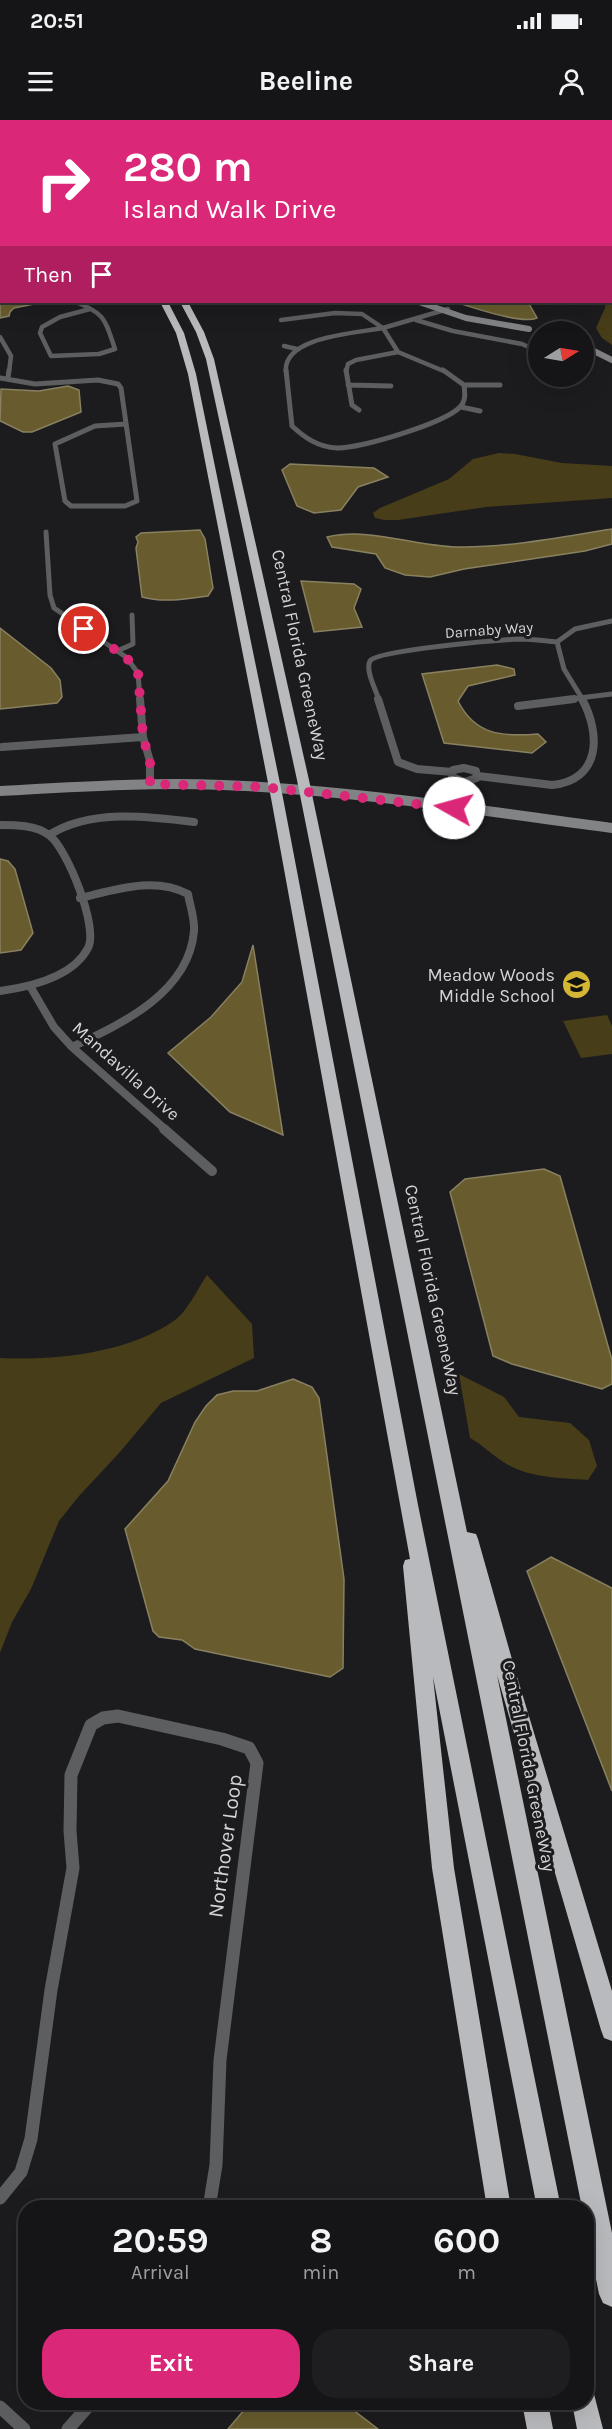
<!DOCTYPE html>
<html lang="en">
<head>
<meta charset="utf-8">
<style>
	:root { --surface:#151517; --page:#1e1e20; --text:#f1f3f6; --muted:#9d9fa1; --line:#343436; --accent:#db2777 }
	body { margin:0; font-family:Karla,sans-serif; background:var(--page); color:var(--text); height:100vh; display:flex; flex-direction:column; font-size:22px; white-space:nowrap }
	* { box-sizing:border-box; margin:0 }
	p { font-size:20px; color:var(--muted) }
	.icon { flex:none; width:33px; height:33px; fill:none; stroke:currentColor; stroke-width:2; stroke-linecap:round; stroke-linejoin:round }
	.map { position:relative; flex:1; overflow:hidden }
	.panel { position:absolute; left:18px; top:2080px; width:576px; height:210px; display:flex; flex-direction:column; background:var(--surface); border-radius:24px; box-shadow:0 6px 24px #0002,0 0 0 2px var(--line) }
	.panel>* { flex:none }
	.guide { position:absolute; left:0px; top:0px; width:612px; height:183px; box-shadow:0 6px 24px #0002,0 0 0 2px var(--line); background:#db2777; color:#fff; overflow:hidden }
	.needle { width:39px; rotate:79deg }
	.controls { position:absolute; left:528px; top:201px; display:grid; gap:12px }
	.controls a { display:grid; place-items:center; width:66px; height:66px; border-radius:50%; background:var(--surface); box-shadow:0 6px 24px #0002,0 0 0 2px var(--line); font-size:30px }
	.pin { position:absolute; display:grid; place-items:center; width:51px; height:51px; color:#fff; margin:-26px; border:3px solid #fff; border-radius:50%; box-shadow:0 2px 6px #0007 }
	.me { position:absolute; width:66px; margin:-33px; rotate:277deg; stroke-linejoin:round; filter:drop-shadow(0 0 4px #0008) }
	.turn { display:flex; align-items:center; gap:21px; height:126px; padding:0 24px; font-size:27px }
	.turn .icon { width:78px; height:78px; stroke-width:2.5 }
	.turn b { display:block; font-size:42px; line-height:51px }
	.then { display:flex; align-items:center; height:57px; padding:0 24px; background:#0003; gap:12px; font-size:22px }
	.eta { display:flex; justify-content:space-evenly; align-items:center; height:102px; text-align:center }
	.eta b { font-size:36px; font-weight:700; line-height:42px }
	.button { display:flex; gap:12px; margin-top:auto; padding:12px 24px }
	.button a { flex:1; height:69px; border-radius:24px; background:var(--accent); color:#fff; font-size:24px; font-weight:700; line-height:69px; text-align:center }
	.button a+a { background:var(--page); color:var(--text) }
	.status { display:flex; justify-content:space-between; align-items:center; height:42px; padding:0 30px; background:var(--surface); direction:ltr }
	.status svg { height:16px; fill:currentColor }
	header { display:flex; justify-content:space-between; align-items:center; height:78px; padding:0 24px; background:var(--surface); font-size:27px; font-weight:700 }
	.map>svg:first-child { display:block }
</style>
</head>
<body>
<div class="status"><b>20:51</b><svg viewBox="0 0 49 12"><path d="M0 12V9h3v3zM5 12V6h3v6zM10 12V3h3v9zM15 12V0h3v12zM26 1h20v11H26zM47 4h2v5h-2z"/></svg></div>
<header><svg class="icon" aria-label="menu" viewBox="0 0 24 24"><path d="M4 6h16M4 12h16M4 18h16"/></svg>Beeline<svg class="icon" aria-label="person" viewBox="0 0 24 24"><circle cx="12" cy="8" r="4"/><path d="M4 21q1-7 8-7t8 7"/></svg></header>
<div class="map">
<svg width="612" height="2309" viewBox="0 0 612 2309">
	<rect width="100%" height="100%" fill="#1c1c1f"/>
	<!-- green -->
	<path fill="#473d19" d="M611 159H612V225L602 218 596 208 605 188 606 182H610Z
		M499 333 515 334 562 343 612 346V378L486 387 398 400H384L375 398 373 393 380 388 449 359 473 339Z
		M607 895 612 906V934L581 938 563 901Z
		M207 1155 252 1204 254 1238 161 1283 120 1332 79 1376 59 1401 31 1469 12 1502 0 1533V1238C55 1241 129 1233 175 1200 186 1193 199 1167 207 1155Z
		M459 1254 504 1277 519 1297 570 1303 589 1320 597 1346 588 1360C560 1358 528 1358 505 1343 492 1335 483 1325 470 1318Z"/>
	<!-- water -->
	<path fill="#685c2e" stroke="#888060" stroke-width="1.5" d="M0 163 2 182H32L34 184 14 188 10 192 9 196 0 198Z
		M455 182H528L537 198C522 205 472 187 455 182Z
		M68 266 79 270 81 292 32 312H23L0 301 1 269 39 271Z
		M290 344 374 348 388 357 358 367 341 390 314 393 297 386 282 350Z
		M612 409V424L585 431 464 449 430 457 405 455 385 448 376 434 332 427 327 417C370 407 413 426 456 427 507 428 561 417 612 409Z
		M200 410 205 419 213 468 208 476C186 479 163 483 142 477L136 428 138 422 136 417 141 413Z
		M301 461 354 464 361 469 354 488 362 507 314 512Z
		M0 508 51 548 60 560 62 577 57 583 0 589Z
		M497 545 514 549 515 555 468 566 458 581C475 615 502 617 538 614L546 622 532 633 444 623 422 554Z
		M0 739 8 741 15 749 33 813 21 830 0 833Z
		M253 825 283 1015 230 992 168 933 211 897 242 862Z
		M544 1049 560 1056 612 1240V1264L602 1269 512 1244 493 1236 450 1072 465 1059Z
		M293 1259 312 1267 319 1278 344 1459 343 1548 330 1557 195 1529 182 1520 159 1517 153 1511 125 1409 168 1361 195 1302 206 1286 217 1275 233 1271H257Z
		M551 1437 612 1468V1671L527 1451Z
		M250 2283H344L378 2309H228Z"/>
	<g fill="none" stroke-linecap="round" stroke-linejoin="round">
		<!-- street-far4 -->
		<path stroke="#5d5e5f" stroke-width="4.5" d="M354 0 372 2
			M309 2 311 0
			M478 2 493 0
			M76 182C106 194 105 200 115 229L99 234 51 236 40 213 42 207 60 197 90 189
			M281 200 335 193 362 194 383 208
			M416 200 453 211 522 224 531 228
			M383 208 398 232 446 252
			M383 208 448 189
			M0 217 11 236 9 252
			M284 226 297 229
			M286 252C282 216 359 213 383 208
			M346 252 348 244 356 240 398 232"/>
		<!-- street-far3 -->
		<path stroke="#5d5e5f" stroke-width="5" d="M286 250 292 306C305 318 318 327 337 328 359 329 445 303 460 287 466 281 465 273 464 265L443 250
			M346 250 352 285 359 290
			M0 258 35 264 98 260 118 264 121 268 137 381 125 386H71L65 381 55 324 95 306 126 304
			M8 258 9 250
			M348 265 391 266
			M464 265H500
			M461 287 480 291
			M46 412 50 475 54 488 126 537 138 553 140 580
			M557 522 575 509 612 501
			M117 531 133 524 132 495
			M379 580C376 570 365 550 370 541 376 530 501 520 520 519 532 519 545 521 557 522L564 549 583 580
			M563 580 612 574"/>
		<!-- street-far2 -->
		<path stroke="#5d5e5f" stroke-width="8" d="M140 579 143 617 150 641V664
			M378 579 398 642 417 649 452 652
			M518 586 574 579
			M2 627 143 617
			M464 648 476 651 477 658 464 662 452 657 453 650Z
			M478 656 552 665C601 660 601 614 582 579
			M455 684 449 681 456 661
			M454 688 455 684 462 683 468 662
			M0 705C15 705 36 705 49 715 67 728 99 808 88 828 73 857 29 867 0 871
			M49 715C90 689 148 696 194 702
			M30 866 54 907 72 927 166 1010
			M72 927C121 904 189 873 194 811 195 799 190 786 188 774 154 756 115 770 80 778"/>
		<!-- street-far1 -->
		<path stroke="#5d5e5f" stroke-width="10" d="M164 1009 212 1051"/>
		<!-- street -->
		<path stroke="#5d5e5f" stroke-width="13" d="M0 2078 21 2052 31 2019 51 1870 73 1748 70 1711 71 1655 91 1605 103 1598 118 1596 222 1619 249 1628 257 1643 220 1940 216 2045 209 2088
			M0 2287 24 2309
			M68 2309 91 2283"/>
		<!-- secondary-far1 -->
		<path stroke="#828385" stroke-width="6" d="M419 182 466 198 529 209
			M584 226 612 240"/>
		<!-- secondary -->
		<path stroke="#828385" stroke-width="10" d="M0 671C74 667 149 662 223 665 353 670 483 691 612 708"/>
		<!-- highway -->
		<path fill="#b9babd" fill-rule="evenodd" d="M27 0H33L34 2H27Z
			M43 0H50L51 2H44Z
			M73 0H80L81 2H74Z
			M0 22H2V29H0Z
			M0 43H2V47H0Z
			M160 182H168L184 213 196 254 283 678 418 1385 561 2088H537L433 1557 454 1748 511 2088H487L432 1748 403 1446 405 1440 410 1439 271 678 188 254 176 213Z
			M180 182H188L204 212 214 239 309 660 467 1412 476 1414 478 1419 515 1550 612 1871V1921L604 1918 601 1910 497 1555 612 2113V2187L603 2183 599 2174 586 2109V2088H582L297 660 206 239 196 212Z
			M586 2271 594 2274 603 2309H577L572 2283H586Z
			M522 2283H548L553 2309H527Z"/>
	</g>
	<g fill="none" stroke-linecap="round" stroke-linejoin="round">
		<!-- route -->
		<path stroke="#db2777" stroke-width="10" stroke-dasharray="0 18" d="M84 509 126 537 138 553 143 617 150 641V664L262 667 454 688"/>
	</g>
	<!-- icons -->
	<defs>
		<symbol id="school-disc" viewBox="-11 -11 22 22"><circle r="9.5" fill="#d5b534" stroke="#1c1c1f"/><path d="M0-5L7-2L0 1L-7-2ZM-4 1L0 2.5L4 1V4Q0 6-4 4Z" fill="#111"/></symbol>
	</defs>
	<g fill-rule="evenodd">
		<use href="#school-disc" x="560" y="848" width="33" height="33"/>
	</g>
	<g text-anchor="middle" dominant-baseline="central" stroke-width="6" stroke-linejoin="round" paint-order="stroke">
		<!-- far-street labels -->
		<g font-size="15" fill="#d4d4d6" stroke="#1c1c1f">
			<text transform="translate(489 510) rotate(-4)">Darnaby Way</text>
		</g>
		<!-- street labels -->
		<g font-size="18" fill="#d4d4d6" stroke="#1c1c1f">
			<text transform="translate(300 535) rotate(78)">Central Florida GreeneWay</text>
			<text transform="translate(126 951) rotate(42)">Mandavilla Drive</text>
			<text transform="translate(433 1170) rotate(78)">Central Florida GreeneWay</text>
			<text transform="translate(529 1646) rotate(79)">Central Florida GreeneWay</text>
		</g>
		<!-- poi labels -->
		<g font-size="18" fill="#d4d4d6" stroke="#1c1c1f" text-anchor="end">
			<text x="555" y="855">Meadow Woods<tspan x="555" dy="21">Middle School</tspan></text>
		</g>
		<!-- near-street labels -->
		<g font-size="21" fill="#d4d4d6" stroke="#1c1c1f">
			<text transform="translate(225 1726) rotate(-82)">Northover Loop</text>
		</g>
	</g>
</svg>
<div class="controls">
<a><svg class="needle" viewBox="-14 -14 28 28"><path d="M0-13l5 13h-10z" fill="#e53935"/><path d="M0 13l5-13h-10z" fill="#9d9fa1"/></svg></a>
</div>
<div class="pin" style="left:84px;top:509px;background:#d93025"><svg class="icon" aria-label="arrive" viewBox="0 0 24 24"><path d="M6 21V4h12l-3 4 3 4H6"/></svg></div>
<svg class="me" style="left:454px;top:688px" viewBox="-20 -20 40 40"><circle r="19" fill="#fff"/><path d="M0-13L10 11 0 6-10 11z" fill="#db2777"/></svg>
<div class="guide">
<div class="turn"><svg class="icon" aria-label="right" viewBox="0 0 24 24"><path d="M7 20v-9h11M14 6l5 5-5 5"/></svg><div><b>280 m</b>Island Walk Drive</div></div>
<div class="then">Then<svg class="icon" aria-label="arrive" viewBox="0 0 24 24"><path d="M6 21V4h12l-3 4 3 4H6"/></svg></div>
</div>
<section class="panel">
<div class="eta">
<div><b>20:59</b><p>Arrival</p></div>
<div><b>8</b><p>min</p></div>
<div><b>600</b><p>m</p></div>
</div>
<div class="button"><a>Exit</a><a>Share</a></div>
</section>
</div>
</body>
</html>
